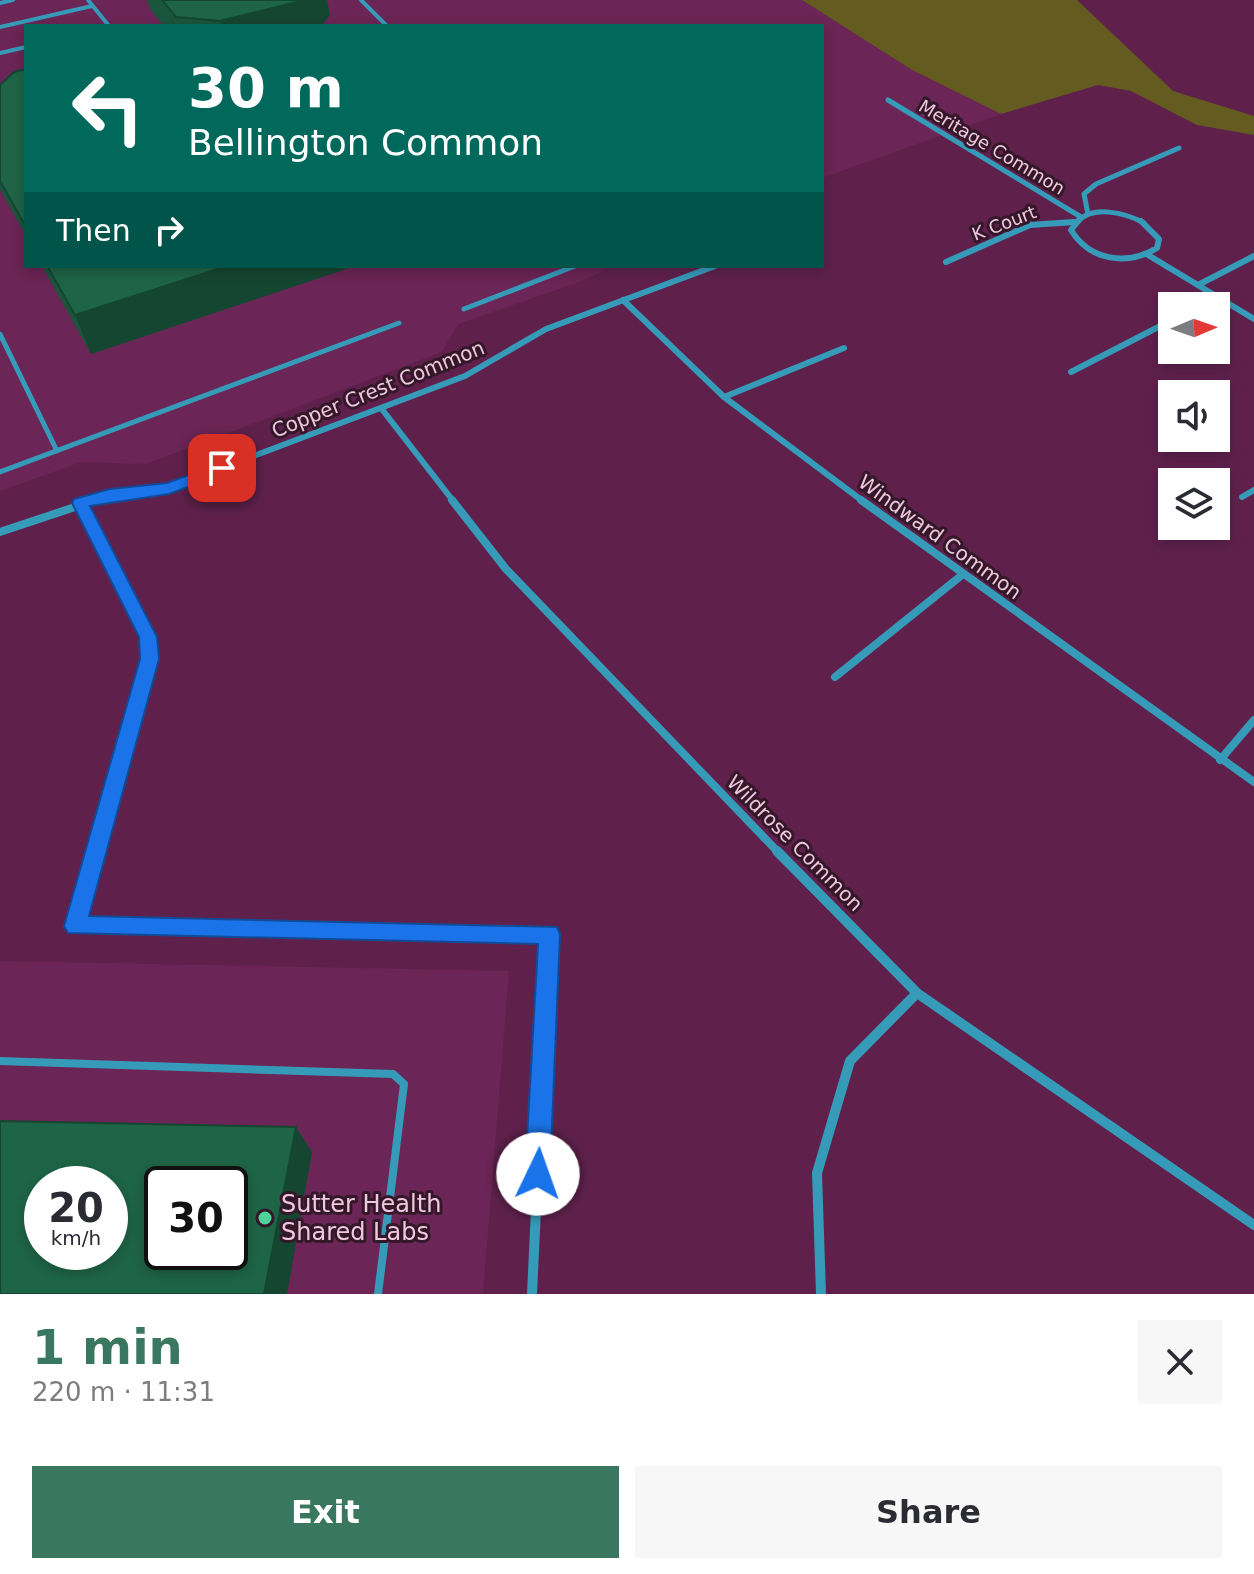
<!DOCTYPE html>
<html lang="en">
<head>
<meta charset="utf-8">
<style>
	:root { --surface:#fff; --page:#f7f7f7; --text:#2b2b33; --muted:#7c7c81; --accent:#3a7761 }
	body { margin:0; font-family:"DejaVu Sans",sans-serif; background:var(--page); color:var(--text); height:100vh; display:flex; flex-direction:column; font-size:30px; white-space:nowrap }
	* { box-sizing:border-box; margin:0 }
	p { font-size:26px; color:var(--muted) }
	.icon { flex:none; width:44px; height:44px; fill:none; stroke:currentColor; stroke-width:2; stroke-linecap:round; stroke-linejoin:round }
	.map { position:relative; height:1294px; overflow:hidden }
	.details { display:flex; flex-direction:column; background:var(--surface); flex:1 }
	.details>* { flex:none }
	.top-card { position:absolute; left:24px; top:24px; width:800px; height:244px; border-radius:0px; box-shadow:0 4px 12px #0003; background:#00695c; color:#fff; overflow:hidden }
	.needle { width:52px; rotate:88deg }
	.controls { position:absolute; left:1158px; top:292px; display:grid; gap:16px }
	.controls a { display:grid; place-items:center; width:72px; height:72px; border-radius:0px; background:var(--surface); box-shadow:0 4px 12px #0003; font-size:40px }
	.speed { position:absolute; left:24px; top:1166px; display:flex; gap:16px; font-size:40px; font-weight:700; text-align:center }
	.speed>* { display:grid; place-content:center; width:104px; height:104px; border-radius:50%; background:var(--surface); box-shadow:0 4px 12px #0003; line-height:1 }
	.speed small { font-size:20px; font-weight:400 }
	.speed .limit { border:4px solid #111; border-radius:12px; background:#fff; color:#111 }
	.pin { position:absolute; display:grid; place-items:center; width:68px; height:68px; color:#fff; margin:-34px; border-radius:16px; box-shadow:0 4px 12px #0006 }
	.me { position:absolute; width:88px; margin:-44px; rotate:3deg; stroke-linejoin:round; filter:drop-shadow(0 0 6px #0008) }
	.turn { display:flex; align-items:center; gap:28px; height:168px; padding:0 32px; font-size:36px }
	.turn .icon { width:104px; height:104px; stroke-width:2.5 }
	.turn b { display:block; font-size:56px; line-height:68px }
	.then { display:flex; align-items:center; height:76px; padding:0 32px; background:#0003; gap:16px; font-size:30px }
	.round { display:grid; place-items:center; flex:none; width:84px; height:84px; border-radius:0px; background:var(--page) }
	.headline { display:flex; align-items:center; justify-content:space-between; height:136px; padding:0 32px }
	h1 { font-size:48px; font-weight:700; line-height:60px; color:var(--accent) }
	.primary-button { display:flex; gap:16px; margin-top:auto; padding:16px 32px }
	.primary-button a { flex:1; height:92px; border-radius:0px; background:var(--accent); color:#fff; font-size:32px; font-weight:700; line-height:92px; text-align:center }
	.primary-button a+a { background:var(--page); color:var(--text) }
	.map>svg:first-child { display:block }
</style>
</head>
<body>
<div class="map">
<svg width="1254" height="1294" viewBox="0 0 1254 1294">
	<rect width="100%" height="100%" fill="#5f214c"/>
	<!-- built -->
	<path fill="#6b2556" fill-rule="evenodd" d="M0 0H802L912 70 1001 114 822 178V26H26V266H612L582 281 458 324 442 352 146 464 81 462 0 491Z
		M0 961 509 971 483 1294H0ZM42 1184H110V1252H42ZM162 1184H230V1252H162Z"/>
	<!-- green -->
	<path fill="#645b20" d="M802 0H1077L1173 91 1254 116V135L1197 125 1131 91 1098 85 1001 114 912 70Z"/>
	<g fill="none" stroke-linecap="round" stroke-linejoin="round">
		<!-- lane-far2 -->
		<path stroke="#369bb9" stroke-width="4" d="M88 0 109 26
			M361 0 387 26
			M0 3 13 0
			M0 27 92 6
			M0 53 26 47"/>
		<!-- lane-far1 -->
		<path stroke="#369bb9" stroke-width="5" d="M464 309 575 266
			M0 334 57 451
			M0 472 399 323"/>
		<!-- lane -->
		<path stroke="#369bb9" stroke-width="8" d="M0 1061 393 1074 404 1084 378 1294"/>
		<!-- street-far3 -->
		<path stroke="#369bb9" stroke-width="5" d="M888 100 1081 217
			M1088 214 1084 194 1096 184 1179 148
			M1063 223 1074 222
			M1077 223C1091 204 1126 213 1144 223"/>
		<!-- street-far2 -->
		<path stroke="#369bb9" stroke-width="6" d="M1078 221 1071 230C1090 261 1127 266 1157 248L1159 239 1141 221
			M1148 255 1254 319
			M946 262 1030 225 1074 222
			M1198 285 1254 256
			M623 300 724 397 864 502
			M1198 306 1216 297
			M1071 372 1172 320
			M724 397 844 348
			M381 408 454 502
			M1242 497 1254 490
			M90 502 110 495 169 488 465 376 546 329 715 266"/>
		<!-- street-far1 -->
		<path stroke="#369bb9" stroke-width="8" d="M452 500 506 569 779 853
			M861 500 1254 782
			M80 503 148 637 150 659 95 853
			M0 532 96 500
			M835 677 962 575
			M1220 760 1254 720"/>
		<!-- street -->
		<path stroke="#369bb9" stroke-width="10" d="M96 851 75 926 549 934 532 1294
			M777 851 917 993 1254 1225
			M821 1294 817 1173 850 1061 917 993"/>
	</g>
	<!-- wall -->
	<path fill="#1a563c" d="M147 0H327L330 15 321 26H164L150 9Z
		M26 69V236L0 189V85Z
		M42 266H355L91 354Z"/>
	<!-- shaded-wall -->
	<path fill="#154631" d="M305 0H327L330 15 321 26H221L220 21Z
		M227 266H355L91 354 75 315Z
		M296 1127 312 1152 287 1294H264Z"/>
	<!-- building -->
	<path fill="#1e6446" stroke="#154631" stroke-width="2" fill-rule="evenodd" d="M162 0H305L220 21 176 17Z
		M26 69V227L0 181V85L14 72Z
		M47 266H227L75 315Z
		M0 1121 296 1127 264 1294H0ZM42 1184H110V1252H42ZM162 1184H230V1252H162Z"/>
	<!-- route -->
	<path fill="#1a73e8" stroke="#114b97" stroke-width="2" d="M222 463 230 468 228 472 169 494 90 506 157 637 159 659 89 916 557 927 560 934 550 1174 546 1183 538 1186 529 1183 525 1174 538 944 68 933 64 926 140 659 139 637 72 503 74 499 110 489 167 483Z"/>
	<!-- markers -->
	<circle fill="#4dd39a" stroke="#34182a" stroke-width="3" cx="265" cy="1218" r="8"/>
	<g text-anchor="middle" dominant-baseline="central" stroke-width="6" stroke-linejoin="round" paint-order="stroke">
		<!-- far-street labels -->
		<g font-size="18" fill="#efc8df" stroke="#34182a">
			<text transform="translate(992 147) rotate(31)">Meritage Common</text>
			<text transform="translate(1004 223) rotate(-21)">K Court</text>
		</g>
		<!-- street labels -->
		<g font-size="20" fill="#efc8df" stroke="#34182a">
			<text transform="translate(378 389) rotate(-22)">Copper Crest Common</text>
			<text transform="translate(940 537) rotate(36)">Windward Common</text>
			<text transform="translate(795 843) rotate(45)">Wildrose Common</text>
		</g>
		<!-- near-poi labels -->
		<g font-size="24" fill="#efc8df" stroke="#34182a" text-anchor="start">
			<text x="281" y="1204">Sutter Health<tspan x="281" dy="28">Shared Labs</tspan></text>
		</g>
	</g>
</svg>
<div class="controls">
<a><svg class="needle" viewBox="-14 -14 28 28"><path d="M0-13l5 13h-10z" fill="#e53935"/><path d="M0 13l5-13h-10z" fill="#7c7c81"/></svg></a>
<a><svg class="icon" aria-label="sound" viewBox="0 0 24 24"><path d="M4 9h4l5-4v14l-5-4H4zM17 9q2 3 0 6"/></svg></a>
<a><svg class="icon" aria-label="layers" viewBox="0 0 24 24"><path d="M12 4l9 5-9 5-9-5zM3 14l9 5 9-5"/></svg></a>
</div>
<div class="speed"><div>20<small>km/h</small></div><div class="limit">30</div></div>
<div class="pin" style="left:222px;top:468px;background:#d93025"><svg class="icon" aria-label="arrive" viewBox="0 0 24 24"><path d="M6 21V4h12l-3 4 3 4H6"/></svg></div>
<svg class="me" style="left:538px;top:1174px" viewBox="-20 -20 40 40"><circle r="19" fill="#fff"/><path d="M0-13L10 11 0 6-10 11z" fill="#1a73e8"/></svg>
<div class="top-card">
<div class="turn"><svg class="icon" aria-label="left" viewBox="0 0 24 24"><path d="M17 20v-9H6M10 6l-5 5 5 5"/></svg><div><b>30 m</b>Bellington Common</div></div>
<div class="then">Then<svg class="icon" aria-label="right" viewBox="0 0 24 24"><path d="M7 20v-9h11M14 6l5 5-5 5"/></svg></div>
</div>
</div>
<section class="details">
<div class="headline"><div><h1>1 min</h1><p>220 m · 11:31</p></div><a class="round"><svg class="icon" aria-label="close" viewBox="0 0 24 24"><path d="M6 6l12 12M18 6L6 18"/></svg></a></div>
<div class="primary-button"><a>Exit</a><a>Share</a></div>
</section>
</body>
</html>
